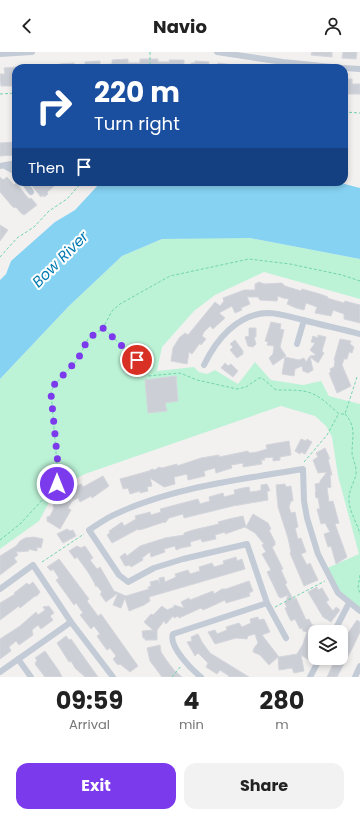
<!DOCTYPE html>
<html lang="en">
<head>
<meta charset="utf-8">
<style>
	:root { --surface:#fff; --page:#f2f2f2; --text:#222; --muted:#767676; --accent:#7c3aed }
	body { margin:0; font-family:Poppins,sans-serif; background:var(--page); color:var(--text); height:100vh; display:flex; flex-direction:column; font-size:15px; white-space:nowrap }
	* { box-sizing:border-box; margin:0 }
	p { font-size:13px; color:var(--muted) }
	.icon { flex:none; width:22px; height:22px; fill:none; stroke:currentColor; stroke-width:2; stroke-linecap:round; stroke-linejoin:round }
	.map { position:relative; height:625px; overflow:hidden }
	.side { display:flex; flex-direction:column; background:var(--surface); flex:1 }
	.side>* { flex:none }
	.guide { position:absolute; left:12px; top:12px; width:336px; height:122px; border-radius:12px; box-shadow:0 2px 6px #0003; background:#1a4fa0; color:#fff; overflow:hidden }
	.buttons { position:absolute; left:308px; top:573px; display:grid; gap:8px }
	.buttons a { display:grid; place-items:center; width:40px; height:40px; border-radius:8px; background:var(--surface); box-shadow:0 2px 6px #0003; font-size:20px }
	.pin { position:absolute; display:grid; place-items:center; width:34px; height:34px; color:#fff; margin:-17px; border:2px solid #fff; border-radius:50%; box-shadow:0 1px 4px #0007 }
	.me { position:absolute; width:44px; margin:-22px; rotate:0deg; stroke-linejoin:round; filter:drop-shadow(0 0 3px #0008) }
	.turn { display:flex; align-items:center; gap:14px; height:84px; padding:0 16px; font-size:18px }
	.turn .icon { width:52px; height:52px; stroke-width:2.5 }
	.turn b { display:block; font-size:28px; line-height:34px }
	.then { display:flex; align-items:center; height:38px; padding:0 16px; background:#0003; gap:8px; font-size:15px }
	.eta { display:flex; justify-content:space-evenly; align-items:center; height:68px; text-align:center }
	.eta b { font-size:24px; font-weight:700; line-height:28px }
	.action { display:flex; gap:8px; margin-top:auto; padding:8px 16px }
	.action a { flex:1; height:46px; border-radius:12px; background:var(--accent); color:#fff; font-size:16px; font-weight:700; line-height:46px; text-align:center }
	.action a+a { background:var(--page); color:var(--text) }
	header { display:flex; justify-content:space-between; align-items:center; height:52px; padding:0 16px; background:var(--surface); font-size:18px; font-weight:700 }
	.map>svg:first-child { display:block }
</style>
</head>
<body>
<header><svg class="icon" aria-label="back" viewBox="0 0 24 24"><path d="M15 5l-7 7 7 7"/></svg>Navio<svg class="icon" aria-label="person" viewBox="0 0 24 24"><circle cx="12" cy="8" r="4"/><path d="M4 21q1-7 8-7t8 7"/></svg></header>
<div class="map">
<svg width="360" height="625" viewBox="0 0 360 625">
	<rect width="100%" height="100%" fill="#f3f1f0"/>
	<!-- green -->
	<path fill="#bcf3d7" d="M196 186H250L360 207V247L264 220 215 243 194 259 162 295 157 319 194 315 199 320 207 322 215 318 238 332 255 310 271 328 303 333 321 329 329 344 360 352V559L338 541 325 517 359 502 338 424 332 385 326 374 315 364 281 354 85 422 57 436 39 469 0 497V327L69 254 122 204 162 187Z"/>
	<!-- water -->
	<path fill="#86d2f3" d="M101 130H337L360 136V207L250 186 162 187 122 204 69 254 0 327V228L6 222 11 209 55 170 75 158Z"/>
	<!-- building -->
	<path fill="#cccfd6" stroke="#d4d6dc" d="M312 0H332V5L311 3Z
		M343 0H357L356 7 342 6Z
		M128 7V11H140V7H158V10H170L169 8H184V16H106L109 12H112V8Z
		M100 9V16H85V10Z
		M195 9 209 10 208 16H184L192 11H195Z
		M74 11V16H59V12Z
		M218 11 233 13V16H217Z
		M16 15V28L12 25 13 34H1L0 22H5L4 16Z
		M345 27H352V32H360V42H346Z
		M16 90V103L0 104V91Z
		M0 125 3 128 7 125 14 133 16 131 29 147 31 146 37 153 24 163 21 161 16 155 14 156 12 154 0 140Z
		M29 130H59L47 140 48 142 44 145 43 143 41 145Z
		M0 173 8 178 0 189Z
		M259 230 264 232 282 231 285 234 301 239 302 237 320 242 328 245 327 246 344 251 345 249 360 253V271L344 267V262L333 258 331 264 315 261 317 255 306 251 304 258 296 256 287 252 289 247 283 246 278 244 277 249 260 248 258 245H247L250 252 241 256 242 258 235 261 232 254 219 261 225 266 213 277 210 274 204 280 202 284 206 287 201 293 200 291 192 302 189 300 187 312 171 309 173 296 179 286 185 281 188 283 215 250 220 254 224 249 223 246 244 238H255V232Z
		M271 270 281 272 280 277 284 278 280 295 286 304 273 313 269 306 273 302 274 294 267 293 268 290 265 289Z
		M249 276H256V285H254L256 292 253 295 248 294 245 285 249 284Z
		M318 283 326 285 322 299 324 301 318 311 310 305 313 318 308 321 303 319 302 314 295 317 294 324 282 322 285 305 299 308 304 306 306 310 310 304 316 303 310 298 315 291 311 290 313 284 318 286Z
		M340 287 351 289 350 292 354 295 352 301 349 300 347 307H344L342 313 351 334 337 341 329 321 331 320 330 317 334 315 335 309 334 308Z
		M235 288 243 299V302L237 306 230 298 233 295 230 292Z
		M225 311 228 314 231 312 238 319 233 325 221 316Z
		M176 324 178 349 165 351 167 359 148 361 145 328Z
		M301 387 306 389 307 387 312 390 305 402 301 400 300 402 295 399Z
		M289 389 291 403 280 405V408L273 409V405L264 406 265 408H261L262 412 243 415V411L231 413 232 416 216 421 215 416 204 419 205 424 188 428 187 422 174 425 175 432 164 435 150 426 152 434 147 435 148 439 140 441V439L130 442 128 436 123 437 120 427 149 419 152 417 155 418 159 415 162 416 173 413 177 412V414L201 406 219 403V405L248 399 249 401 257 400 267 397 266 393Z
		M325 396 330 407H328L332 423H330L331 435 327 436 329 450 333 449 339 471 335 472 347 505 336 512 331 494 328 495 324 482 330 480 325 471 321 472 317 457H320L318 446H316L315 440H316L315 432 320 431V429L327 420 318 421 313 408 318 405 316 401Z
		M103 424 109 434 92 446 91 444 80 450 78 446 72 449 67 440 79 433 81 432 83 435Z
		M267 432 270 439H267L268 448 233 454 184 466 183 462 169 466 165 471 164 470 143 477 138 478V477L112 491 107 483 110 481 109 479 122 470 124 474 136 467 135 464 150 460 151 463 161 460 160 457 198 447 200 452 210 449 209 445 223 441 224 445 235 442 234 438 243 436 249 435 250 440 258 439 261 438V433Z
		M285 432 286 435 291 434 293 449H291L289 455 291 461 295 460 298 475 295 476 298 487 301 486 306 500 301 502 307 513 310 511 318 528 304 534 290 501 291 500 288 486 278 455 276 433Z
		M59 442 72 449 68 456 71 458 60 477 47 469V465L50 464 54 456 53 455 54 451 58 448Z
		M253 462 268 471 271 477 269 478 275 490V493L272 495 283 517 281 518 287 531 285 532 293 547 296 546 306 568 309 567 312 573H315L309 581 315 583V597L309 608 301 603 304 619 294 621 292 616 279 618 278 605 269 613 260 603 253 600 254 596 258 591 255 582 248 584 247 587 236 586 215 592 208 580 215 578 217 582 227 578 226 575 239 571 242 575 251 571 250 567 258 565 259 568 264 567 270 580 262 583 279 605 297 602 303 592 307 580 303 579 302 576 300 577 295 567 291 569 287 561 285 556 287 555 285 552 288 543 281 546 279 545 267 520 271 518 262 502 266 500 262 493 264 492 255 481 245 475 225 482V480L215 483 216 487 211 488 202 490 201 487 190 490 191 494 181 496 176 498 175 494 164 497 165 500 151 505 150 500 142 506 143 508 131 515 130 513 125 514 120 505 125 501 127 504 140 494 165 486 184 483V481L193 478 219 472 218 470 229 467 243 464 246 475Z
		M67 477 70 479 73 478 76 484 63 491 57 482Z
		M34 485 43 487 41 496 37 495V499L28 497 29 499 16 500 18 503 14 506 17 510 0 523V504L16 494 20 489 25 486Z
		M77 494 81 496 85 494 93 506 90 508 97 517 100 515 114 539 126 544 149 537 148 535 151 534 150 530 158 528 160 532 159 526 164 525 165 530 176 525 175 522 188 518 190 522 200 519 199 515 212 511 214 515 224 512 223 509 236 505 237 509 242 507 245 517 149 545 150 549 144 553 129 559 125 546 121 556 113 553 118 541 106 550 100 542 102 540 97 534H95V532L88 520 77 505 75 507 69 499Z
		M59 507 89 547 87 549 98 564 101 562 138 614 130 620 120 612 118 613 116 611 113 607 116 604 110 596 107 598 101 590 97 584 100 582 94 574 91 577 84 568 80 563 83 561 76 551 74 553 56 528 59 526 53 517 51 519 47 515Z
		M249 529 253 539 249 541 250 544 226 551 225 548 210 555 203 558 201 556 179 566 178 564 174 566 173 564 166 572 164 569 157 578V588H145V586H143L142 579 153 578 144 570 151 562 153 563 162 554 167 558 174 555V553L184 556 181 550 189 546 190 548 213 539 214 542 222 537H226Z
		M33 530 40 540 37 544H35L20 556 19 554 0 568V551L15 542 14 541 27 531 29 533Z
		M317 535 318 538 322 536 329 548 326 550 333 559 336 555 340 558 331 570 323 565 308 540Z
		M49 554 54 561 50 564 53 568 41 577 38 573 32 578 33 583 19 593 16 589 9 595 11 599 0 607V587L20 574 36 560 38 563 45 558 43 555Z
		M357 568 360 570V580L354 593 337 625H327L336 606H341V595L345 587 341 585V577L348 581Z
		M198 582 202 590 210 601 249 625H228L229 624 220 618 217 622 206 615 208 611 198 601 195 604 187 590 192 589 191 585Z
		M66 584 69 588 71 587 98 625H85L75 616 71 609 69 610 57 591Z
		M160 593 161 600 167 609 174 618 182 625H162L150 609 147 596Z
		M45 599 59 619 62 625H45L35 612 37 608 35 606Z"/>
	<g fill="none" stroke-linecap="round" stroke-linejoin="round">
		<!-- path -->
		<path stroke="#71d4ad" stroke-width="1" stroke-dasharray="3 2" stroke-linecap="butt" d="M150 0V16
			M0 42 16 41
			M344 60 360 61
			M0 205 17 186 34 175 49 159 67 147 82 130
			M104 277 131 302 148 324 180 321 197 328 237 337 246 335 259 326H262L276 338C311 338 313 338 339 362H345L357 325
			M345 362C357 375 352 386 352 401 353 408 357 415 356 422 354 432 348 439 349 449 350 461 357 471 360 482
			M304 410 327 383 338 363
			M0 488 20 472 57 432 58 425 51 339 58 329 78 307 88 287 103 276 112 259 120 252 170 224 249 207 290 212 342 223 360 229
			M42 510 84 482
			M360 523 358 536 360 541
			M275 555 325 529
			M172 625 181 614"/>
		<!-- minor -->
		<path stroke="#c3cbd6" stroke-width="6" d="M217 0 283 10 342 16
			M0 2 32 0
			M344 16 360 17
			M0 114 16 111
			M5 114 16 120
			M24 130 31 140
			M297 292 304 268
			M204 313C216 288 237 262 267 261 279 261 291 265 303 268 322 273 341 277 360 282
			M0 537 33 513 71 570 113 625
			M334 580 349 551
			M286 586 267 551 247 492 183 507 154 516 128 530 119 523 89 478C98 472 108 465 118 461 174 435 243 427 303 417L304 449 307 466 318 502 338 541 360 559
			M18 607 31 625
			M0 620 71 570
			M201 625C192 618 168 594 173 582L267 551
			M310 625 320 606
			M355 625 360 614"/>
	</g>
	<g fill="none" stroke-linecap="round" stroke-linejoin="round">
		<!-- route -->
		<path stroke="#7c3aed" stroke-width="7" stroke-dasharray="0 12.6" d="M57 432 58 413 51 342 54 333 78 307 88 287 103 276 137 308"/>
	</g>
	<g text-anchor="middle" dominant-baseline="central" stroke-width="4" stroke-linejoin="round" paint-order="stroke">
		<!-- water labels -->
		<g font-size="15" font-style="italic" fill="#017ab1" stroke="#fff">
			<text transform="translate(60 207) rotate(-45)">Bow River</text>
		</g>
	</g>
</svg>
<div class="buttons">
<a><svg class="icon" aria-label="layers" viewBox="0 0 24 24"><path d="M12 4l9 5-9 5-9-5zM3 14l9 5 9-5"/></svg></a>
</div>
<div class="pin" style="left:137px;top:308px;background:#d93025"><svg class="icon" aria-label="arrive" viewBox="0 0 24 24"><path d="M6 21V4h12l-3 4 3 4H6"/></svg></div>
<svg class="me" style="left:57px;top:432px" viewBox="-20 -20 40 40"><circle r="17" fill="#7c3aed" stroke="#fff" stroke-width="3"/><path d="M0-11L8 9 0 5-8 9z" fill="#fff"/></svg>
<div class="guide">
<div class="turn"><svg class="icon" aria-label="right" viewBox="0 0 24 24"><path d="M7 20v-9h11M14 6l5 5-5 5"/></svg><div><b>220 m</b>Turn right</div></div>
<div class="then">Then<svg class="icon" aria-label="arrive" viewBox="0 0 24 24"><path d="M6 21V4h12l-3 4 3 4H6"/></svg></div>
</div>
</div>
<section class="side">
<div class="eta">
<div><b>09:59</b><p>Arrival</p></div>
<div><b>4</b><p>min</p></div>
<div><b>280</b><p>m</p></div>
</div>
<div class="action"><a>Exit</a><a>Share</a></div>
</section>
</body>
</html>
